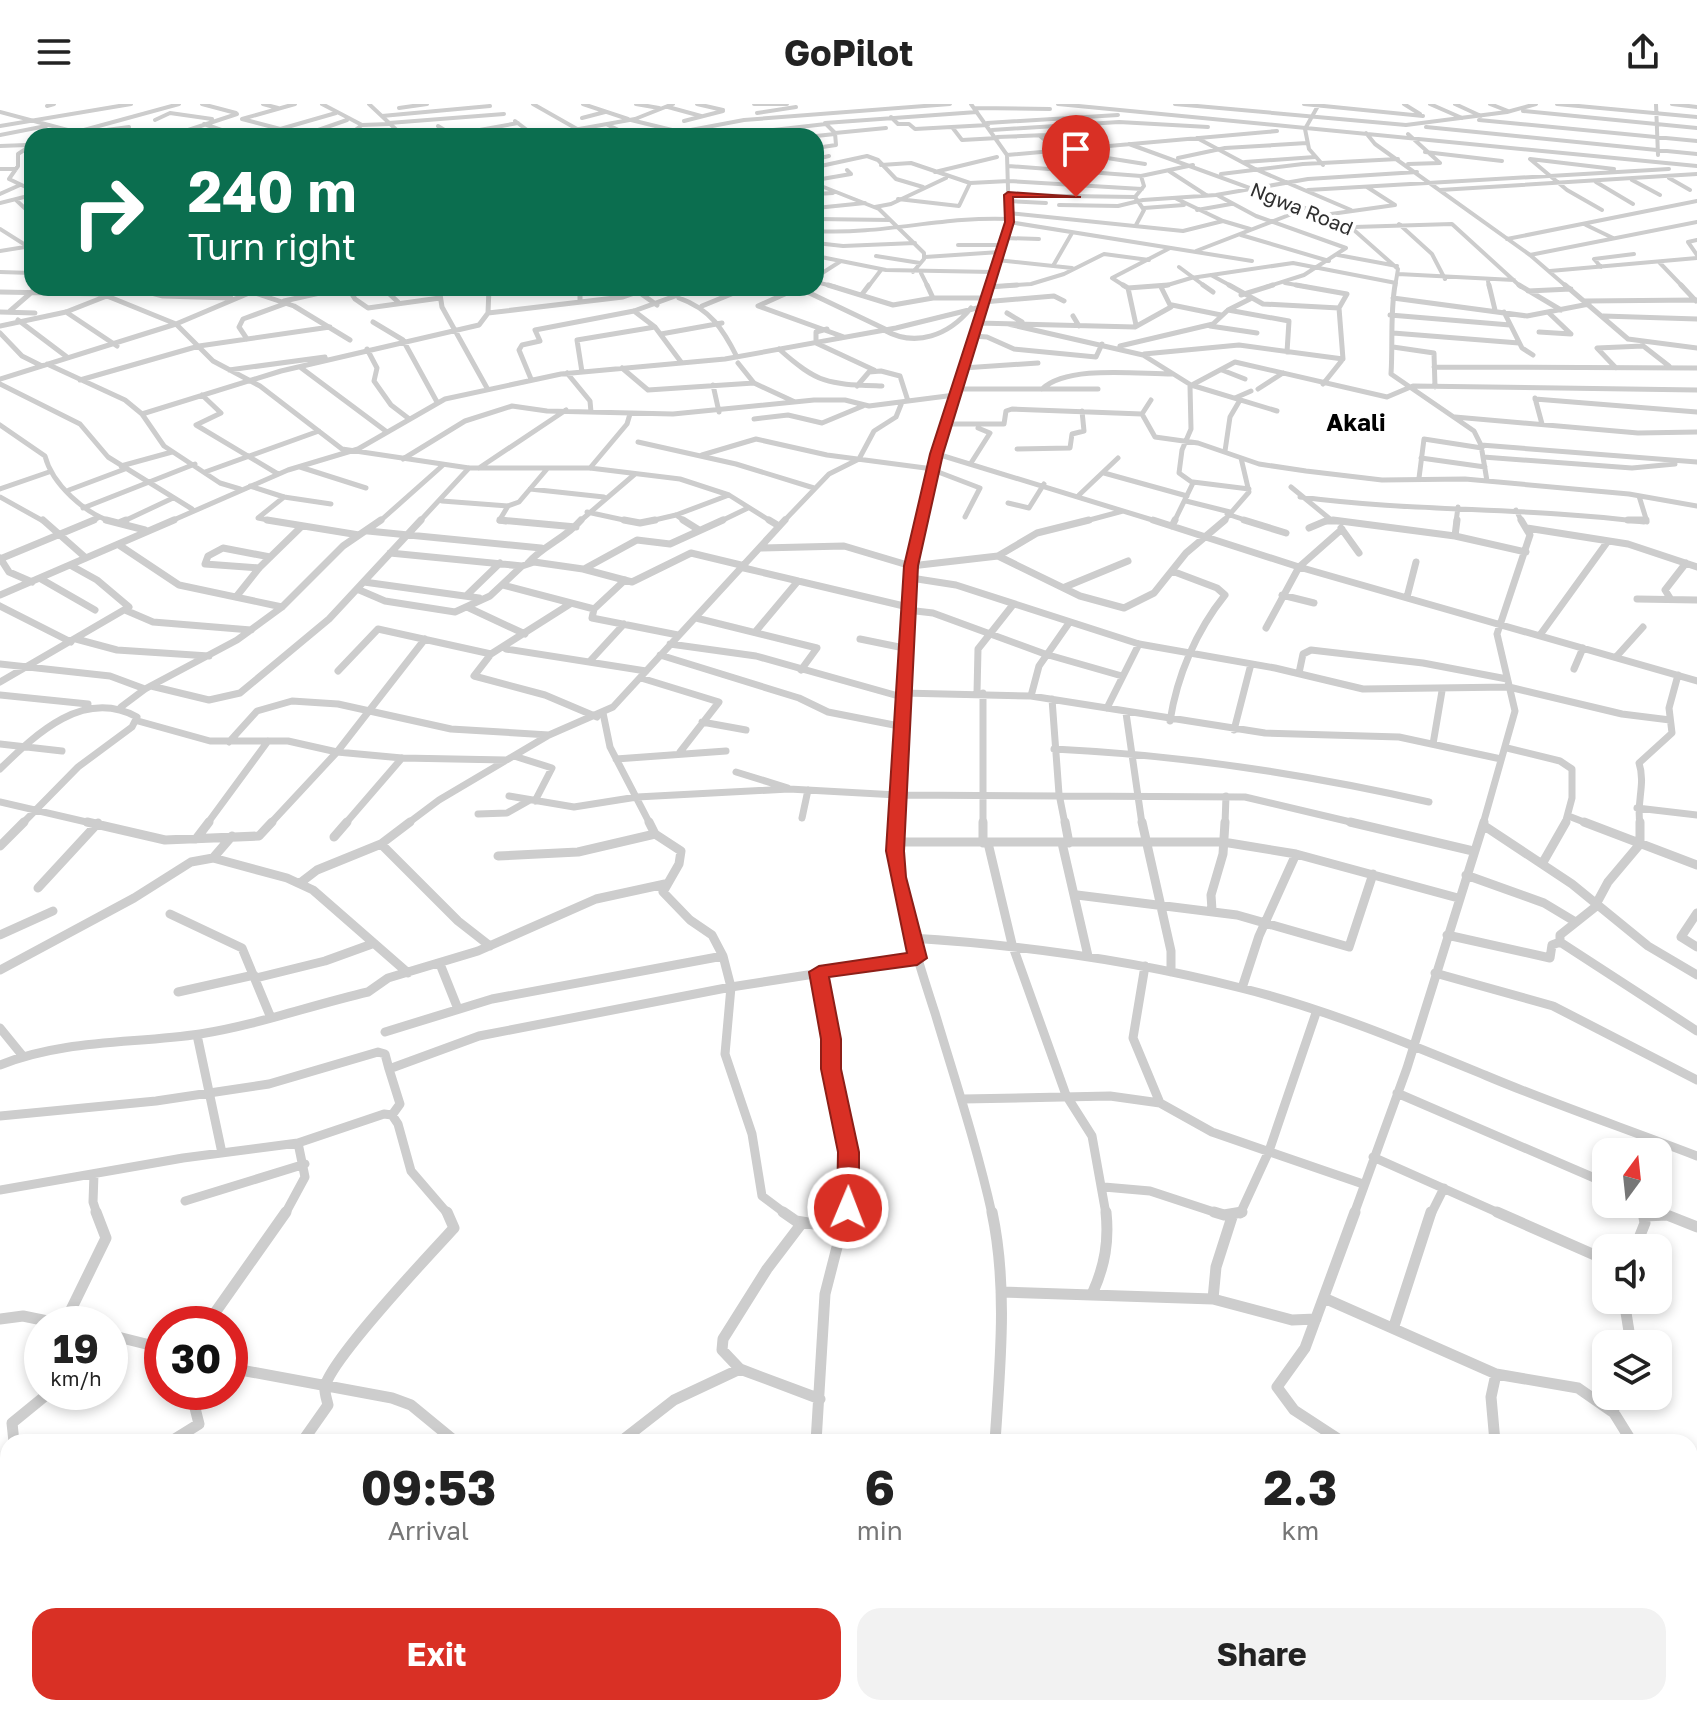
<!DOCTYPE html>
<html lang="en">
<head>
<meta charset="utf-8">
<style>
	:root { --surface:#fff; --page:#f2f2f2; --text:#222; --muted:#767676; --accent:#d93025 }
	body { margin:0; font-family:"Golos Text",sans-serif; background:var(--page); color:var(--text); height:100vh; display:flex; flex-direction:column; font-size:30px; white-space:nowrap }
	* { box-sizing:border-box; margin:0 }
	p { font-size:26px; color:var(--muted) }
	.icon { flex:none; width:44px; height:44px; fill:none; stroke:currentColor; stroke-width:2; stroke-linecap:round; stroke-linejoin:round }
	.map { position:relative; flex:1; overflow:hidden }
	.side { position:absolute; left:0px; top:1330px; width:1698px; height:282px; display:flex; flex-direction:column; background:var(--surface); border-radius:24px 24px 0 0; box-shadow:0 4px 12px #0003 }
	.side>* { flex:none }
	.guide { position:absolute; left:24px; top:24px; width:800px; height:168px; border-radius:24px; box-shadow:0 4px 12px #0003; background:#0b6e4f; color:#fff; overflow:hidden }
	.needle { width:52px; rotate:15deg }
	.tools { position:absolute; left:1592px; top:1034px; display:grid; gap:16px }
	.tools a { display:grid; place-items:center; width:80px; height:80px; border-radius:16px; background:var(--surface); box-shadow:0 4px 12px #0003; font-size:40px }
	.speed { position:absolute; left:24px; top:1202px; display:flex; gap:16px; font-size:40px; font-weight:700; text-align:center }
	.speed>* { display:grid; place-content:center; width:104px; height:104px; border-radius:50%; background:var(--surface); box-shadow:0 4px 12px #0003; line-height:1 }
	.speed small { font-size:20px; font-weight:400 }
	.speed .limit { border:12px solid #d22; background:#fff; color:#111 }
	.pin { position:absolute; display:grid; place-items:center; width:68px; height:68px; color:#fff; margin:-82px -34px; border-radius:50% 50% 50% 0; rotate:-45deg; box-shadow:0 0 8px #0007 }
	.pin .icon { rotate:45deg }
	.me { position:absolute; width:88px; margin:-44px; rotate:1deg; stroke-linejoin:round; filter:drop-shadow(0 0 6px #0008) }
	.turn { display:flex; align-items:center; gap:28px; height:168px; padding:0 32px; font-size:36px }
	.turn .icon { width:104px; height:104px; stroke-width:2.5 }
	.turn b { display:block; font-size:56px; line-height:68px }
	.eta { display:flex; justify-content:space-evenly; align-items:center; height:136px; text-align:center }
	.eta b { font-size:48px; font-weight:700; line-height:56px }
	.button { display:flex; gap:16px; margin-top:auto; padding:16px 32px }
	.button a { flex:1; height:92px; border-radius:24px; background:var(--accent); color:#fff; font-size:32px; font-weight:700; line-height:92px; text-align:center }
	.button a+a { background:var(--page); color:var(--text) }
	header { display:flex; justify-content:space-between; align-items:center; height:104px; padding:0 32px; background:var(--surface); font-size:36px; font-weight:700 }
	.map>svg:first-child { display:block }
</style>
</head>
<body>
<header><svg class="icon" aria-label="menu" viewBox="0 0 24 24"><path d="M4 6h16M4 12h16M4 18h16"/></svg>GoPilot<svg class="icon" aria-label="share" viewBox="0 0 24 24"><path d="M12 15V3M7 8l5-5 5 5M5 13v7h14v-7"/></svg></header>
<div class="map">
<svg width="1697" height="1611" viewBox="0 0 1697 1611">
	<rect width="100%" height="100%" fill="#fff"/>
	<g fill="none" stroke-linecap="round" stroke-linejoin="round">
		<!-- minor-far4 -->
		<path stroke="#cdcdcd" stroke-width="4" d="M202 0 236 9
			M263 0 278 4
			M322 0 362 21 389 20
			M369 0 403 32
			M533 0 577 25
			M583 0 628 15
			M636 0 659 4
			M697 0 723 6
			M754 0H787
			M971 0 1007 51 1009 118 989 183
			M1058 0 1697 62
			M1175 0 1406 21 1507 8 1536 0
			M1304 0 1423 12
			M1319 0 1305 25 1309 45 1323 61
			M1404 0 1420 10
			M1430 0 1462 14
			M1455 0 1481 12
			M1490 0 1508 7
			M1557 0 1697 13
			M1656 0 1658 51
			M1672 0 1697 3
			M47 2 54 0
			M668 3 701 12
			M399 4 427 0
			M974 4 1050 5
			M1523 7 1697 24
			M0 8 90 32
			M757 9 796 3
			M382 12 490 2
			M891 13 898 20H909L915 25 988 21
			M582 14 605 8
			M242 15 307 32
			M242 15 295 0
			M155 16 170 9 212 15
			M631 16 676 27
			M1479 16 1697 37
			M515 17 535 32
			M684 17 723 7
			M389 19 504 10
			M825 19 977 8
			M987 19 1118 11
			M204 20 230 29
			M608 21 631 32
			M0 22 131 0
			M438 22 454 32
			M952 23 962 36 998 34
			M1426 23 1697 50
			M992 26 1119 18 1208 23
			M99 27 129 23
			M835 29 886 24
			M1366 29 1375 40 1530 151 1567 183
			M1408 30 1440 59
			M0 31 46 22
			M304 31 347 16
			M452 31 518 19
			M62 32 179 0
			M170 32 237 10
			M256 32 336 9
			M347 32 362 21
			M540 32 635 15 673 0
			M659 32 744 16 950 0
			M719 32 826 20
			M816 32 835 30
			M1040 32 1057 46 1145 60
			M997 33 1046 31 1066 24
			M1197 34 1255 65 1351 106
			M1129 40 1346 119 1398 165 1395 183
			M32 41 18 50V62L9 75 32 86
			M0 42 27 41
			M816 44 836 41 835 29 825 19
			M1425 48 1502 57
			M1007 51 1277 27
			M1178 54 1225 44 1307 39
			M816 55 829 52
			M1245 58 1315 53
			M1408 60 1440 59
			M881 61 911 59 970 79 1009 77 1142 85
			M1008 62 1141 72 1193 61
			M816 63 867 52 878 56 896 75 923 83
			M0 65H16
			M1169 67 1206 91
			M935 68 997 53
			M1221 70 1303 60 1398 55
			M1669 74 1690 86
			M816 76 851 70 847 66
			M1632 76 1660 91
			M1596 78 1633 100
			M816 80 879 105 924 149V155L913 168
			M1308 86 1669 65
			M1440 86 1697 70
			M0 90 20 81
			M816 90 833 89
			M1008 91 1135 93
			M1217 91 1256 112 1346 144 1304 171 1266 183
			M898 95 959 102 970 79
			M1177 95 1223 117 1250 125
			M16 96 32 111
			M1008 97 1046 99
			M0 99 32 91
			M1059 101 1118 102 1143 96 1216 91 1308 75 1417 68
			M875 103 891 100 946 74
			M816 104 865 99
			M1144 104 1184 101
			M1197 106 1231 100
			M1602 106 1567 86 1530 55 1614 65
			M1009 109 1183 127 1223 117
			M1324 111 1395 101 1367 83
			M816 115 890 116
			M1009 118 1252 157
			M1399 120 1432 150 1445 175
			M1136 121 1144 106 1135 93 1144 82 1141 72
			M1586 121 1613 134
			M1354 123 1452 120 1521 183
			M0 125 27 142
			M816 127C881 131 944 112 1009 115
			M1241 131 1329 157
			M1004 134 1039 135
			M1507 135 1697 97
			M1697 136 1688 138 1697 151
			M816 139 843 142 915 139
			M958 141H1001
			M0 147 31 142
			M1196 147 1302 106
			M1338 151 1397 162
			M1530 151 1697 118
			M816 152 886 166 993 168
			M876 152 920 159
			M925 153 1000 148
			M997 156 1072 164
			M1659 158 1683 183
			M1053 162 1072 129
			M1179 163 1206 183
			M1601 163 1594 155 1634 150
			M1550 167 1697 154
			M0 168 32 169
			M921 169 928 183
			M1398 170 1514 176
			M1211 171 1233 183
			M816 173 841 157
			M1488 177 1489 183
			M816 178 836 183
			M1285 179 1308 183
			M868 183 881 166
			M988 183 1031 180 1064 170 1104 150 1149 156
			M1126 183 1112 174 1170 144
			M1161 183 1191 174 1293 159 1396 179"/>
		<!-- minor-far3 -->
		<path stroke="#cdcdcd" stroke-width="5" d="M828 181 893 201 933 194H984
			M927 181 933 194
			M1123 181 1128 184 1136 221
			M1203 181 1213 188
			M1229 181 1263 200 1339 204
			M1296 181 1347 190 1339 204 1343 255 1323 280
			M1395 181C1390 211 1393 240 1391 270L1474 327 1481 341 1487 377
			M1489 181 1495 206
			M1519 181 1561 206
			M1565 181 1628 235 1697 244
			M1681 181 1696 197
			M988 183 1017 181
			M132 184 163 192 231 194
			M261 184 176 220 213 257 260 282 342 345 469 364H590L680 375 729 391 772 418
			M348 184 355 195 368 204 440 194
			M383 184 398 198
			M439 184 442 203 487 284
			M580 184V197
			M633 184 657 201
			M798 184 758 202 844 233
			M799 184 885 225
			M1128 184 1168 181
			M1528 187 1571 185
			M0 188 106 190
			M255 189 294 202 350 236
			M863 189 869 181
			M1241 191 1273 181
			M107 192 176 220
			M679 194C710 205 723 225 737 253
			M1393 194 1527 212 1589 200
			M284 197 342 184
			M1585 197 1697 196
			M983 198 1054 192 1064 197
			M1172 201 1221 211
			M702 202 746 184
			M1228 206 1289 217 1287 248
			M10 207 33 187
			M634 207 655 223 681 258
			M0 208 35 209
			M66 208 117 242
			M1504 208 1522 244 1533 251
			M488 209 623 193 649 184
			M1007 209 1022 218
			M1390 211 1510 221
			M1073 212 1079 222
			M1603 212 1697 215
			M18 216 67 253
			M373 218 403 236 437 298
			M977 219 1135 223 1171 203 1161 183
			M1008 220 1143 251 1191 281 1277 307
			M0 222 66 208 127 184
			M1210 222 1257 229
			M827 225 816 228V239L874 266
			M884 226C916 244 949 231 971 204
			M1539 228 1571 230 1549 209
			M0 229 22 252 42 262
			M1393 229 1519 239
			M661 230 722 219
			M973 232 987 233 1014 245 1096 253 1102 240
			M247 235 239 223 243 215 287 199
			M1642 241 1669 262
			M1120 242 1213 220 1228 206 1250 195
			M1393 243 1434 249 1435 283
			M367 245 377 264 374 277 391 301 408 314
			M779 245C819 281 829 280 882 282
			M1144 250 1239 241 1343 255
			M738 259 754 279
			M47 260 125 296 142 310 164 342 220 379 240 385
			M300 263 387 328
			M1434 263 1697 264
			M622 264 648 286 754 279 795 298
			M963 264 1038 259
			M1616 264 1597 244 1643 242
			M229 266 325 253
			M1222 266 1245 275
			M582 268 577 236 655 223
			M567 269 590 297 591 308
			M0 275 176 220
			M531 275 519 246 522 241 540 237 535 226 634 207 697 184
			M80 276 199 242 330 223
			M0 280 80 320 108 353 192 405
			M713 281 719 308
			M857 282 869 268 881 267 900 272 908 297
			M957 285H1098
			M1042 285C1068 261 1136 270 1172 270
			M1258 285 1283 269
			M202 291 221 309 196 321 278 370
			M1235 294 1251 287
			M1535 294 1542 320
			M1535 295 1697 308
			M1151 296 1142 310 1155 333 1198 339 1259 360 1306 367 1382 376 1465 375 1629 390 1697 402
			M142 310 281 267 479 221 488 209 489 184
			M1455 313 1638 329 1697 328
			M754 315 788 311 822 319 863 302
			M947 320H1004L1006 307 1012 305 1142 310
			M0 321 45 352C52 380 85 410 113 418
			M638 338 736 360 814 384
			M1481 341 1697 358
			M1017 345 1070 344 1072 330 1084 327 1082 307
			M1225 347 1230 313 1240 296
			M937 350 1159 418
			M702 351 756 335 827 351 933 365
			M1483 353 1632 364 1675 360
			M1421 354 1485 363
			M403 355 465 317 512 302 547 307 673 310 814 296H845L869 302 955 291
			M971 359 990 329 978 324
			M121 362 172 348
			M300 363 366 384
			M479 364 566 306
			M590 364 627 320 630 310
			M933 366 980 384 965 413
			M205 368 319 327
			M1104 369 1187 392
			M1419 374 1424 335 1482 344
			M1193 378 1249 385
			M250 382 284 393 331 400
			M1291 383 1330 415
			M0 385 49 368
			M530 385 604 393
			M69 386 125 365
			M1079 391 1118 354
			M1639 392 1647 418
			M0 393 45 418
			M1300 393C1414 408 1529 403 1644 418
			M442 397 508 402 519 398 547 365
			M1186 397 1230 408
			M1008 399 1029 404 1044 380
			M83 404 195 360
			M1516 406 1522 418
			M587 408 633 418
			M1227 410 1251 418
			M676 411 686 418
			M89 418 100 413
			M122 418 173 394
			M169 418 288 366 358 345 445 295 561 270 725 255 896 224 981 203
			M279 418 258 414 284 393
			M379 418 442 362
			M419 418 469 364
			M506 418 499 417 508 402
			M579 418 635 370
			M646 418 676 411 729 391
			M719 418 748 404
			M783 418 829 370 859 355 874 327 896 313 902 298
			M921 418 937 350 989 181
			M1082 418 1123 407
			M1174 418 1193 379 1179 369 1182 346 1191 325 1190 282 1235 258 1387 293 1413 282 1697 286
			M1223 418 1249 388 1241 354
			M1323 418H1348
			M1456 418 1458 403"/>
		<!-- minor-far2 -->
		<path stroke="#cdcdcd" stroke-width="7" d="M43 416 86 454
			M106 416 145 426
			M267 416 359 431
			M500 416 576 423
			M624 416 640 419 655 416
			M683 416 699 426
			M769 416 779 422
			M1153 416 1299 463 1697 577
			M1244 416 1286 429
			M1333 416 1455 432 1526 448
			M1628 416H1646
			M121 418 126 416
			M1172 422 1175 416
			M1309 424 1328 416
			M1341 424 1359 449
			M1527 424 1628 440 1697 463
			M368 427 541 444
			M1455 432 1457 416
			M119 441 179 481 282 503
			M761 444 844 442 911 462 998 452 1037 429 1089 416
			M390 449 522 462
			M998 452 1080 492 1124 504 1154 489 1186 449 1225 416
			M0 454 9 468 32 478
			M0 455 94 416
			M528 459C544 441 566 434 581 416
			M259 464 205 460 208 452 223 444 270 453
			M744 464 908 503
			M584 465 637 436 670 440 723 416
			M911 474 956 481 1139 540 1275 564 1363 585 1509 583 1622 610 1670 616
			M41 475 95 506
			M625 476 594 505 592 514 678 531
			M364 478 479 494
			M503 481 594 505
			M1065 483 1128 457
			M357 485 385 497 455 508 490 492 522 462 534 458 583 465 632 478 691 449 745 462
			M0 491 174 416
			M467 491 500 459
			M1282 491 1314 499
			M236 493 259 464 302 422
			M1407 493 1416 458
			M1670 494 1665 486 1686 459
			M1637 495 1697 496
			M570 500 491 550 474 572 545 591 597 613
			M0 502 71 538
			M467 503 525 530
			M125 506 153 518 251 526
			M907 506 933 509 1045 550 1122 572
			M696 514 817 544 801 566
			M1266 524 1299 463 1342 425
			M756 527 798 477
			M1540 531 1608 437
			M76 535 117 546 209 552
			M860 535 904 544
			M670 540 756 552 902 593
			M506 545 646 567
			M660 551 799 594 828 608 899 622
			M1616 553 1643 523
			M590 557 624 520
			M0 560 110 572 145 585
			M1574 565 1583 544
			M338 567 378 525 491 550
			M1299 569 1303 550 1311 546 1423 559 1507 575
			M641 574 719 598 680 648
			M0 578 129 503 97 476 70 461
			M151 582 209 596 240 589 329 515 421 416
			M902 589 1031 592 1265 629 1399 633 1501 655
			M977 589 978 545 1012 502
			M983 589V720
			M0 591 88 600
			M1031 592 1039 562 1069 519
			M1052 595 1059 690 1065 720
			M121 603 145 585 237 536 282 503 343 442 381 416
			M1107 604 1139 540
			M603 609 610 643 650 720
			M1126 609 1142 720
			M138 617 210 637H288L337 648 402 654 506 656
			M1170 617C1177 572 1196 527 1225 491L1217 484 1172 467
			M702 618 746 626
			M1234 626 1251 560
			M229 638 257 607 292 597 338 600 451 625 549 631
			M0 640 62 647
			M1433 640 1442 587
			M1507 644 1560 657 1572 665V694L1565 720
			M1054 645C1181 651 1306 670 1429 698
			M514 652 552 664 535 697
			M616 655 726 647
			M0 665C37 629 84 584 137 613L132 623 78 663 22 720
			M736 668 788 684
			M509 692 574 703 637 693 789 685 897 691 1245 693 1359 720
			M0 698 95 720
			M1637 704 1697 711
			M478 710 507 709 530 696
			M1571 713 1589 720
			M802 714 808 686
			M207 720 268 637
			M270 720 337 648 425 535
			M345 720 402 654
			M407 720 439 696 549 631 613 603 785 416
			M897 720 911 462 922 416
			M1225 720 1226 692
			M1483 720 1515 607 1497 530 1530 431 1521 416
			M1640 720C1636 698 1646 680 1639 659L1672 629 1669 604 1678 571"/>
		<!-- minor-far1 -->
		<path stroke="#cdcdcd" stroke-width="9" d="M87 718 165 736 259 732 272 718
			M649 718 655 730 681 747 679 760 663 788 690 816 712 831 723 852 731 883 725 950 752 1030 762 1092 786 1110
			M897 718C893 783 915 848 935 909 955 976 977 1042 992 1110
			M983 718V739
			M1065 718 1069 739
			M1142 718 1171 847V868
			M1350 718 1473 747
			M1584 718 1697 761
			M1483 721 1572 780 1648 842 1697 871
			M334 733 347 718
			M196 735 209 718
			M895 738H1223L1296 750 1458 794
			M988 739 1012 840 1066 991 1092 1032 1106 1110
			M1062 739 1088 852
			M381 740 458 817 490 842
			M0 742 24 718
			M498 752 578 748 655 730
			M213 754 232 732
			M1542 760 1566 718
			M1466 771 1544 799 1574 817
			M300 779 317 766 381 740 410 718
			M38 784 98 719
			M1077 791 1237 811 1349 843 1373 770
			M1212 806 1211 791 1223 750 1225 718
			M1697 809 1681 833 1697 843
			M170 810 242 844 271 914
			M0 831 53 807
			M1447 831 1550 854 1552 841 1560 838V831L1594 804 1608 778 1640 740V718
			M911 834C1023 841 1132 856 1241 884 1326 905 1407 939 1487 972 1556 1001 1627 1025 1697 1052
			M1560 838 1697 927
			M440 860 458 905
			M1145 862 1133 934 1160 999
			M0 866 134 794 191 758 213 754 287 774 313 786 408 869
			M819 868 831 935V965L846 1029V1110
			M1435 869 1553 902 1697 976
			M256 874 325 857 372 840
			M1242 884 1259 832 1296 750
			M178 888 254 871
			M0 924 22 951
			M385 928 492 895 723 852
			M197 931 222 1049
			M0 961C65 935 133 940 200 930 257 921 312 901 368 888L388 874 478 847 596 795 665 780
			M1397 989 1606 1079
			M963 995 1110 992 1160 999 1212 1028 1363 1080
			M392 1011 398 1020 411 1067 448 1110
			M0 1012 156 997 269 980 378 948 385 950 389 965
			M1373 1053 1501 1110
			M94 1070 93 1098 97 1110
			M1104 1083 1150 1087 1220 1110
			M0 1086 183 1054 298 1039 384 1010 392 1011 400 1000 389 965 479 932 731 883 917 854
			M185 1097 305 1060
			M1641 1100 1643 1110
			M285 1110 305 1073 298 1039
			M1240 1110 1269 1047 1316 909
			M1354 1110 1407 964 1484 718
			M1431 1110 1444 1084"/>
		<!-- minor -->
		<path stroke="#cdcdcd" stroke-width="11" d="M783 1108 796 1117 844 1125
			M992 1108C1008 1183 1000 1261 995 1338
			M1214 1108 1224 1111 1242 1108
			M1497 1108 1606 1156
			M1645 1112 1667 1111 1697 1123
			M802 1119 767 1165 723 1235 722 1246 740 1265 820 1295
			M1635 1144 1645 1119 1643 1108
			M1001 1188 1213 1195 1292 1216 1316 1215
			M1093 1188C1105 1161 1109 1137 1106 1108
			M1324 1194 1496 1270 1578 1284 1614 1309
			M1213 1195 1216 1163 1232 1113
			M1624 1196 1631 1240
			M0 1215 23 1212 62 1220
			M64 1220 106 1134 96 1108
			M207 1220 286 1108
			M1394 1222 1431 1108
			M110 1231 162 1244
			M230 1264 392 1294 411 1301 456 1338
			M1612 1292 1614 1309 1632 1338
			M14 1338 12 1319 50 1288
			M170 1338 199 1320 191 1288
			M302 1338 328 1301C327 1296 324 1288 325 1283 330 1256 431 1149 454 1124L447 1108
			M620 1338 674 1296 740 1265
			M816 1338 825 1190 846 1108
			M1343 1338 1294 1306 1277 1283 1305 1244 1355 1108
			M1495 1338 1491 1293 1496 1270
			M1690 1434 1697 1433
			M1690 1484 1697 1498
			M1690 1571 1697 1573
			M113 1604 124 1611
			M971 1604V1611
			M1219 1604 1226 1611
			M1487 1604 1492 1611
			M476 1611 477 1604
			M1069 1611 1122 1604"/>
	</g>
	<!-- route -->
	<path fill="#d93025" stroke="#8d1f18" stroke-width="2" d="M1008 88 1081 93H1013L1014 118 943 350 918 462 904 747 906 773 927 854 917 861 829 873 841 935V965L859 1048V1104L856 1110H840L837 1104 838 1048 821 965V935L809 868 819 862 907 849 886 747 904 462 930 350 1005 118 1004 91Z"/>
	<g text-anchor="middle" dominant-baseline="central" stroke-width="8" stroke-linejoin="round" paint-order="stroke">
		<!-- far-street labels -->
		<g font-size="20" fill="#303030" stroke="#fff">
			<text transform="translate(1302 104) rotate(22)">Ngwa Road</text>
		</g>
		<!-- far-quarter labels -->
		<g font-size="24" font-weight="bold" fill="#000" stroke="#fff">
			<text x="1356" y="317">Akali</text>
		</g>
	</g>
</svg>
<div class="tools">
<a><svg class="needle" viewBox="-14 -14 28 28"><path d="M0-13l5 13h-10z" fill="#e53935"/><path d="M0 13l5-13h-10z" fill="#767676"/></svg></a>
<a><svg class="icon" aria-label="sound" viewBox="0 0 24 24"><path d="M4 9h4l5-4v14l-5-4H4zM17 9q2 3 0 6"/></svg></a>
<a><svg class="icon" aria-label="layers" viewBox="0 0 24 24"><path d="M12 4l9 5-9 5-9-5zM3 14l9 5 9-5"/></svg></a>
</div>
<div class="speed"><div>19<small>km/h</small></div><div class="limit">30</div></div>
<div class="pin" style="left:1076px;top:93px;background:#d93025"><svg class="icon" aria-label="arrive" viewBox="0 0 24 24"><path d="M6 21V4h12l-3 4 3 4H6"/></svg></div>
<svg class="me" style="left:848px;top:1104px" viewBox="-20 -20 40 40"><circle r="17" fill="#d93025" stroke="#fff" stroke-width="3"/><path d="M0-11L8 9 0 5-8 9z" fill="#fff"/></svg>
<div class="guide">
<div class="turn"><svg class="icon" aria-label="right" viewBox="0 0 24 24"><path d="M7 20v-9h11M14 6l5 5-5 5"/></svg><div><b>240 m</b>Turn right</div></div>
</div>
<section class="side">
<div class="eta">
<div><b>09:53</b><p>Arrival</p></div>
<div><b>6</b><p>min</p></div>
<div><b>2.3</b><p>km</p></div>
</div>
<div class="button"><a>Exit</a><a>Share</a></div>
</section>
</div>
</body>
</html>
